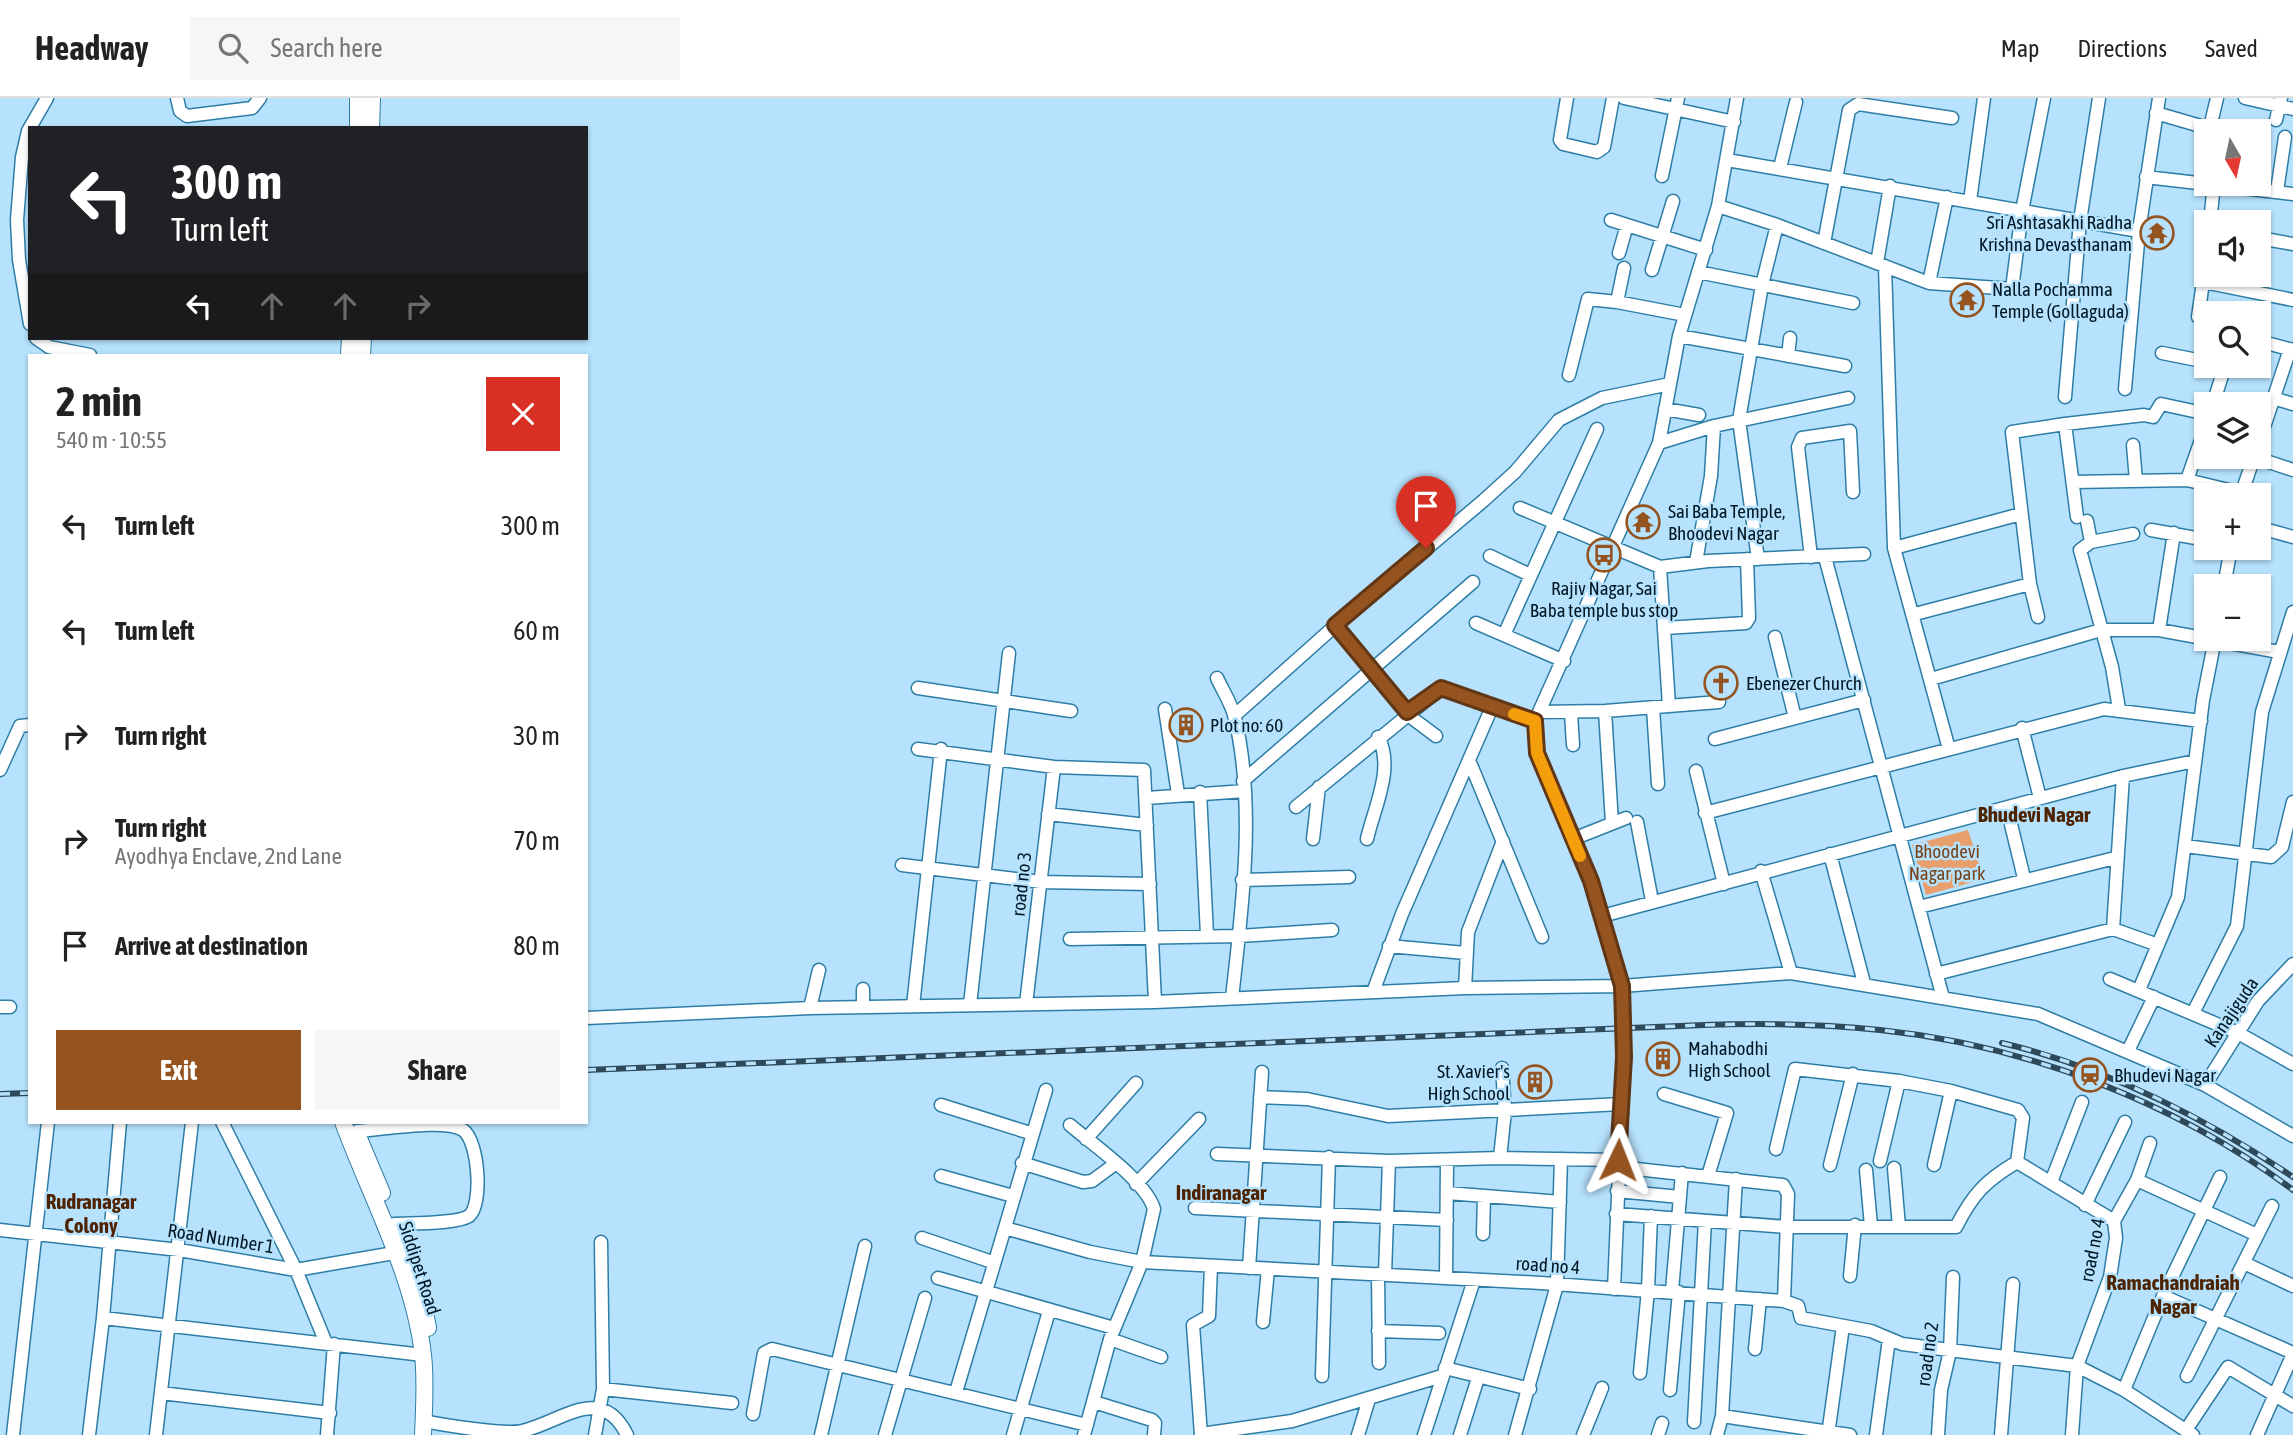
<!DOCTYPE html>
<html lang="en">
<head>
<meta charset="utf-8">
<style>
	:root { --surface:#fff; --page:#f6f6f6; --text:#222; --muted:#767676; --line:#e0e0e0; --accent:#955320 }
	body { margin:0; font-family:"Asap Condensed",sans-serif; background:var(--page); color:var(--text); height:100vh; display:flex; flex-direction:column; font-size:26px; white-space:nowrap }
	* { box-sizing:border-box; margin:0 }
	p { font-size:23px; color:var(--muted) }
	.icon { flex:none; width:38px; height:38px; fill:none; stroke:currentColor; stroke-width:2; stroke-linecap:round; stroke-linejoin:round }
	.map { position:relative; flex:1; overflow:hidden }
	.details { position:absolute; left:28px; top:256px; width:560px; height:770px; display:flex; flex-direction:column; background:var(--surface); border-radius:0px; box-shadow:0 2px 5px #0004 }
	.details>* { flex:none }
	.hud { position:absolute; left:28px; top:28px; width:560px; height:214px; border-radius:0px; box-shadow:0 2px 5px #0004; background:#202124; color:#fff; overflow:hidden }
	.needle { width:46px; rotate:171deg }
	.fabs { position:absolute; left:2194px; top:21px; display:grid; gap:14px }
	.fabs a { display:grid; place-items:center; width:77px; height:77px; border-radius:0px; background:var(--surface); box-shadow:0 2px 5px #0004; font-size:35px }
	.pin { position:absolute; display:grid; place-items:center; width:60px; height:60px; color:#fff; margin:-72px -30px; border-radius:50% 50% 50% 0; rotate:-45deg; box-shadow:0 0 7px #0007 }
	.pin .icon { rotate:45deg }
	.me { position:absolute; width:77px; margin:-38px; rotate:2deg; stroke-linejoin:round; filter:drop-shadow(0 0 5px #0008) }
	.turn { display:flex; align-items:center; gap:24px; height:147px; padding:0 28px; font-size:32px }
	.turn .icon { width:91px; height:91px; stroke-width:2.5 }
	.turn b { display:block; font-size:49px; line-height:60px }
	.lanes { display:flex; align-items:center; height:66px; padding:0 28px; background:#0003; justify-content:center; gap:35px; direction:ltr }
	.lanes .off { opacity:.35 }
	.round { display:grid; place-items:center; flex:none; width:74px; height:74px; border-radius:0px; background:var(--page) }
	.headline { display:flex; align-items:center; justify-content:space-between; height:119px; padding:0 28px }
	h1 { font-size:42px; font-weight:700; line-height:52px }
	.button { display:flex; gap:14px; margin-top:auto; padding:14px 28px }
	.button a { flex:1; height:80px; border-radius:0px; background:var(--accent); color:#fff; font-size:28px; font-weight:700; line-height:80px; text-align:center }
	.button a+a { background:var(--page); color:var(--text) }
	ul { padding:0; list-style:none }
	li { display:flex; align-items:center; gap:21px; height:105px; padding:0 28px }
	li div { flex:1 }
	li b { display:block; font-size:26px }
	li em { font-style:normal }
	header { display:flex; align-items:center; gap:42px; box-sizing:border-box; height:98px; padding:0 35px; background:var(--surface); border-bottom:2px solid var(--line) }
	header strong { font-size:33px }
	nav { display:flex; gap:38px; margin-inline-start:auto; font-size:24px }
	.search { width:490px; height:63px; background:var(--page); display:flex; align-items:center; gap:18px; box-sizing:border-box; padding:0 24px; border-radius:0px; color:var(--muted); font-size:26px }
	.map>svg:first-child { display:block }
</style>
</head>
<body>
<header>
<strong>Headway</strong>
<div class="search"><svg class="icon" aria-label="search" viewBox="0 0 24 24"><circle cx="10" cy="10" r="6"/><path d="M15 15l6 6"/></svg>Search here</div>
<nav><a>Map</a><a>Directions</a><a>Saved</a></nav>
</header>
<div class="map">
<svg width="2293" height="1337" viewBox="0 0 2293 1337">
	<rect width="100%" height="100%" fill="#b6e2fd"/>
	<!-- green -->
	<path fill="#e89f6c" d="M1968 732 1984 781 1926 797 1912 747Z"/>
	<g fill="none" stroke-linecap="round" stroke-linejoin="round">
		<defs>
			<path id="minor" d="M177 0 180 13 187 18 252 10 260 0
				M1567 0 1560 42 1563 46 1597 54 1604 49 1613 0
				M1624 0 1734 24
				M2245 0 2293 11
				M2156 15 2204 29
				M2212 21 2217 0
				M2276 22 2281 0
				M1727 62 2139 133
				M1780 70 1796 4
				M1662 78 1678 0
				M2146 79 2293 96
				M2277 93 2285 39
				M1970 103 1984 0
				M1718 108 1777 127 1929 185 2012 191 2022 113 2044 0
				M1611 122 1706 152
				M2210 124 2214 86
				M2259 140 2293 146
				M1824 145 1849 12 1858 6 1952 20
				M1619 155 1627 127
				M1877 165 1890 88
				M1885 168 1894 450
				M1624 170 1617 204 1685 217
				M1652 172 1673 103
				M1698 174 1853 205
				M2204 184 2293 202
				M1929 185 1947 99
				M2198 219 2207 156
				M30 226 19 162 17 122 22 59 28 33 47 0
				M1679 238 1845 268
				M36 240 49 249 90 257
				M2259 243 2293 252
				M2162 255 2207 264
				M1788 258 1790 240
				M1569 277 1588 201 1617 204
				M2125 291 2139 133 2159 0
				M2065 299 2080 123 2099 0
				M2276 301 2293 306
				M2213 306 2225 268
				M1665 311 1699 317
				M2259 344 2290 251
				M1659 345 1714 328 1848 300
				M2133 347 2136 383
				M2254 359 2293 372
				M2187 382 2207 325
				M2073 384 2187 382 2241 395
				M2241 397 2254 359
				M1520 410 1660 469 1708 463 1864 456
				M2077 419 2065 326 2144 317 2153 319 2161 306 2207 316
				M2087 423 2091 444
				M2151 432 2207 442
				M2268 432 2293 439
				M1490 458 1530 477
				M1811 459 1798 349 1802 340 1850 333 1853 394
				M1825 459 1943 900
				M1758 461 1739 322 1762 187 1777 127
				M1696 464 1711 378 1714 328
				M1660 469 1669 608
				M2224 488 2231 450
				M1915 516 2030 486
				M2038 519 2030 486 2012 334 2065 326
				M1476 525 1564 563
				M1336 527 1412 620 1436 638
				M1665 530 1746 525 1749 520 1747 461
				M2159 532 2174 435
				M1504 537 1597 331
				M1775 539 1795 620
				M1217 580C1223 593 1232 607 1235 620 1256 710 1242 810 1232 900
				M1931 581 2101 532H2159L2279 554
				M918 590 1071 613
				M1653 610 1658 686
				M1165 611 1178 696
				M2119 611 2112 569 2080 452 2091 444 2133 436
				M1605 613 1612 725
				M1539 614 1605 613 1719 604
				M1571 615 1573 647
				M1234 618 1336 527 1483 403 1515 374 1559 322 1602 300 1670 286
				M2022 630 2040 700
				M1715 641 1864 602
				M918 651 1054 669 1144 672 1155 904
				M1949 651 1894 450 2021 416
				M1469 662 1542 839
				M0 672 20 628 30 627
				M1696 673 1724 786
				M2123 678 2113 831 2158 847
				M1243 683 1473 484
				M1200 694 1207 837
				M1147 700 1245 693
				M1296 709 1441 590 1535 623
				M2007 710 2024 780
				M1705 715 2104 611 2201 623
				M1048 716 1147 727
				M1637 724 1652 803
				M1313 741 1319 689
				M1367 741C1374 710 1395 669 1378 639
				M1573 741 1626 720
				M2185 748 2271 759 2282 749 2293 704
				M1830 756 1864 885
				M902 767 1041 784 1150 786
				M1761 773 1791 875
				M1242 782 1349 779
				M1919 809 2115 760
				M1602 818 2123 678 2195 663
				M1070 841 1239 838 1332 832
				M1389 848 1465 855
				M1936 876 2113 831
				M2110 881 2238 935 2293 966
				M1465 890 1468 834 1503 743
				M2139 892 2178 799 2203 602 2215 541
				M1373 894 1402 816 1492 609
				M1026 906 1054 669
				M970 907 1009 555
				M913 908 941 651
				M0 909H10
				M863 909V891
				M810 910 819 872
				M2193 915 2237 828 2262 614 2293 514
				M586 920 810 910 1155 904 1465 890 1622 888 1791 875 2038 916 2205 987 2293 1038
				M2128 953 2154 899
				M2205 987 2258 903 2293 866
				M1664 996 1727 1015 1708 1078
				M1260 999 1307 1001 1388 1018 1621 1006
				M941 1007 1030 1035
				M222 1024 296 1172 326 1245
				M1070 1027C1092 1046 1146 1083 1154 1111L1142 1164 1110 1241 1084 1337
				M357 1033C381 1032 444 1020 463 1032 479 1043 483 1107 469 1118 457 1126 410 1125 394 1126
				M1086 1041 1136 985
				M1776 1051 1795 971 1899 983 1951 993 2018 1012 2023 1020 2017 1064 2114 1123
				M1217 1056 1389 1063 1500 1060 1618 1062
				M1500 1060 1505 1013 1502 970
				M1880 1063 1899 983
				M1022 1065 1083 1084 1092 1083 1115 1066
				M1830 1067 1853 976
				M1934 1067 1951 993
				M1618 1069 1783 1087 1788 1096 1784 1203
				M1894 1070 1899 1129
				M1866 1072 1871 1128
				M941 1078 1013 1098
				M2137 1082 2257 1137
				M2051 1084 2082 1004
				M1136 1086 1199 1021
				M1617 1093 1680 1099
				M1447 1095 1560 1104
				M2085 1107 2125 1024
				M1195 1110 1447 1122
				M1616 1116 1788 1129H1956C1973 1096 1985 1083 2017 1064
				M1005 1130 1090 1154 1142 1164 1541 1185 1784 1203 1798 1208 1801 1220 1871 1233 1902 1246 2077 1268 2124 1292 2193 1337
				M0 1132 179 1152 296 1172 394 1155
				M1483 1136 1484 1098
				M922 1140 992 1164
				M2244 1165 2293 1188
				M1249 1170 1262 974
				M1378 1176 1379 1265
				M1385 1176 1389 1063
				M1850 1178 1855 1127
				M938 1180 1114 1230
				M1446 1180 1447 1062
				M1614 1191 1624 959 1622 888 1591 783 1537 655 1535 623 1659 345 1679 238 1718 108 1737 0
				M1672 1193 1682 1075
				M2163 1198 2293 1255
				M103 1220 423 1257
				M1263 1224 1268 1171
				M1378 1233 1439 1235
				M1110 1241 1161 1259
				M1755 1251 1760 1201
				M1445 1270 1530 1291
				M1640 1275 1648 1192 1651 1118
				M1322 1278 1329 1059
				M2187 1278 2272 1108
				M603 1291 732 1305
				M1670 1292 1679 1194
				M2124 1292 2163 1198 2220 1079
				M956 1294 1046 992
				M161 1295 330 1315
				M1094 1304 1152 1322 1155 1325 1154 1337
				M753 1316 764 1255 772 1251 1087 1327
				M1722 1318 1850 1337
				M424 1323C443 1327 504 1337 522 1333 560 1325 601 1284 627 1337
				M1694 1324 1705 1123
				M2186 1332 2228 1269 2293 1308
				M1201 1336 1292 1323 1442 1278
				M13 1337 48 1024
				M89 1337 103 1220 120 1024
				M156 1337 192 1024
				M327 1337 334 1246
				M595 1337 603 1291 601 1144
				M821 1337 865 1148
				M885 1337 925 1200
				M1013 1337 1049 1213
				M1201 1337 1193 1227 1209 1218 1211 1168
				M1358 1337 1369 1301
				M1424 1337 1474 1182
				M1460 1337 1478 1280
				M1515 1337 1557 1187 1561 1061
				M1583 1337 1602 1290
				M1658 1337 1662 1325
				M1717 1337 1722 1318 1736 1081
				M1828 1337 1843 1228
				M1876 1337 1889 1241
				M1938 1337 1941 1292 1950 1253 1953 1179
				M2001 1337 2013 1186
				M2072 1337 2077 1268 2110 1179 2116 1140 2114 1123 2137 1082 2150 1045
				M2257 1337 2293 1256"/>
			<path id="major" d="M358 30V0
				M371 30 372 0
				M349 257 350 240
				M362 257 363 240
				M343 1024C370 1098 414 1177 423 1257 426 1282 424 1311 423 1337
				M358 1038 382 1095
				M397 1132 423 1204 428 1230"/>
		</defs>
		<!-- minor casing -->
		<use href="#minor" stroke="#2e7da5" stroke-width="15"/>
		<!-- major casing -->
		<use href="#major" stroke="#2e7da5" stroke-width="18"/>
		<!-- minor -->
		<use href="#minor" stroke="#fff" stroke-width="12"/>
		<!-- major -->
		<use href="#major" stroke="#fff" stroke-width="16"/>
		<defs>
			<path id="rail" d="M2002 945C2108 970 2204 1019 2293 1079
				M586 972 1704 927C1763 925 1821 926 1880 932 2025 947 2176 1004 2293 1092
				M0 996 30 995"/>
		</defs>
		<!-- rail casing -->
		<use href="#rail" stroke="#2e4a5a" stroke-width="6"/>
		<!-- rail -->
		<use href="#rail" stroke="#b6e2fd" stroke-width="3.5" stroke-dasharray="10" stroke-linecap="butt"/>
	</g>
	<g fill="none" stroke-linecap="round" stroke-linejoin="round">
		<defs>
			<path id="route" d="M1426 450 1335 527 1407 614 1441 590 1535 623 1537 655 1591 783 1622 888 1624 959 1618 1062"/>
		</defs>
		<!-- route casing -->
		<use href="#route" stroke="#613615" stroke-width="18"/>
		<!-- route -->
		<use href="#route" stroke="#955320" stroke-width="12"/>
		<!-- slow -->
		<path stroke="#f59e0b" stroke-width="12" d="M1514 616 1535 623 1537 655 1580 758"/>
	</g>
	<!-- icons -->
	<defs>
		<symbol id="temple-ring" viewBox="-11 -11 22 22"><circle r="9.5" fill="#b6e2fd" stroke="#955320" stroke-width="1.5"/><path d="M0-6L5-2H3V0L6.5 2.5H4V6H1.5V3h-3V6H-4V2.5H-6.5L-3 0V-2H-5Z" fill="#955320"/></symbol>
		<symbol id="bus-ring" viewBox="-11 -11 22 22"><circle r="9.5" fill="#b6e2fd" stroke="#955320" stroke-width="1.5"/><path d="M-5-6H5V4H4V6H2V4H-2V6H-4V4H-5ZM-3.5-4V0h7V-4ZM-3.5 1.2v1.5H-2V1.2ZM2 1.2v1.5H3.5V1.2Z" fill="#955320"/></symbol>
		<symbol id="church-ring" viewBox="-11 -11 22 22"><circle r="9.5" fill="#b6e2fd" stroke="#955320" stroke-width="1.5"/><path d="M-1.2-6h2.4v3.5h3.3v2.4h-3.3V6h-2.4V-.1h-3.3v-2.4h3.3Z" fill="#955320"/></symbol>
		<symbol id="building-ring" viewBox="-11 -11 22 22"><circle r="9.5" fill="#b6e2fd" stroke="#955320" stroke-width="1.5"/><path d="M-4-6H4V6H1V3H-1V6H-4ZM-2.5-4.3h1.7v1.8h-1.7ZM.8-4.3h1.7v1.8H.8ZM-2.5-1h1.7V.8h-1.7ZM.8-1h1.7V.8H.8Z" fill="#955320"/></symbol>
		<symbol id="station-ring" viewBox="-11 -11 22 22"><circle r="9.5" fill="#b6e2fd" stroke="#955320" stroke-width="1.5"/><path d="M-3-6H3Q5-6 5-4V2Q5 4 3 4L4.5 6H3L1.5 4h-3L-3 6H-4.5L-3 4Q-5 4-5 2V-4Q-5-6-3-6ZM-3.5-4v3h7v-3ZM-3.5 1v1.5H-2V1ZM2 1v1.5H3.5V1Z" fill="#955320"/></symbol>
	</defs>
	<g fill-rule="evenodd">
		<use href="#temple-ring" x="2138" y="116" width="38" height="38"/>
		<use href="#temple-ring" x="1948" y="183" width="38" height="38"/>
		<use href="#temple-ring" x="1624" y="405" width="38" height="38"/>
		<use href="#bus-ring" x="1585" y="438" width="38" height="38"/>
		<use href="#church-ring" x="1702" y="566" width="38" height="38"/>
		<use href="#building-ring" x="1167" y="608" width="38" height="38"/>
		<use href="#building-ring" x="1644" y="942" width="38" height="38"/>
		<use href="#station-ring" x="2071" y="958" width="38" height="38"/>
		<use href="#building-ring" x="1516" y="965" width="38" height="38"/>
	</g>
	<g text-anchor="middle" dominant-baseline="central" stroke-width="5" stroke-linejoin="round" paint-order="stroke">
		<!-- poi labels -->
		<g font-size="19" fill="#011824" stroke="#b6e2fd" text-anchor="start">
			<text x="2132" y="124" text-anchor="end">Sri Ashtasakhi Radha<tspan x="2132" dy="22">Krishna Devasthanam</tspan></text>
			<text x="1992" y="191">Nalla Pochamma<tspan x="1992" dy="22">Temple (Gollaguda)</tspan></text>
			<text x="1668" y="413">Sai Baba Temple,<tspan x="1668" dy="22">Bhoodevi Nagar</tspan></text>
			<text x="1604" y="490" text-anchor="middle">Rajiv Nagar, Sai<tspan x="1604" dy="22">Baba temple bus stop</tspan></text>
			<text x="1746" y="585">Ebenezer Church</text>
			<text x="1210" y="627">Plot no: 60</text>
			<text x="1688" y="950">Mahabodhi<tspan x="1688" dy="22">High School</tspan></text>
			<text x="1510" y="973" text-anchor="end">St. Xavier's<tspan x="1510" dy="22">High School</tspan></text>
			<text x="2114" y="977">Bhudevi Nagar</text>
		</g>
		<!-- park labels -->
		<g font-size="19" fill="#784219" stroke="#b6e2fd">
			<text x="1947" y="753">Bhoodevi<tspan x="1947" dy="22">Nagar park</tspan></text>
		</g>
		<!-- street labels -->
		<g font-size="19" fill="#011824" stroke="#b6e2fd">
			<text transform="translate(1021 786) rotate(-84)">road no 3</text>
			<text transform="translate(2231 914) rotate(-56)">Kanajiguda</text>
			<text transform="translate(221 1140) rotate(9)">Road Number 1</text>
			<text transform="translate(2092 1152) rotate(-79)">road no 4</text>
			<text transform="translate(1548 1167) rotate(4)">road no 4</text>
			<text transform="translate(420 1170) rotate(72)">Siddipet Road</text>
			<text transform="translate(1927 1256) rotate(-82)">road no 2</text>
		</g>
		<!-- neighbourhood labels -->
		<g font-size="21" font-weight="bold" fill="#4e2300" stroke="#b6e2fd">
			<text x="2034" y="716">Bhudevi Nagar</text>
			<text x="1221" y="1094">Indiranagar</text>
			<text x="91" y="1103">Rudranagar<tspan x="91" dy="24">Colony</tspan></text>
			<text x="2173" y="1184">Ramachandraiah<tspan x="2173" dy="24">Nagar</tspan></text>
		</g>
	</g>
</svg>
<div class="fabs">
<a><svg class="needle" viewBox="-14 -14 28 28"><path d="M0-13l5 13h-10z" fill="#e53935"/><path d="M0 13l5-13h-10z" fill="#767676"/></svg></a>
<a><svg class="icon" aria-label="sound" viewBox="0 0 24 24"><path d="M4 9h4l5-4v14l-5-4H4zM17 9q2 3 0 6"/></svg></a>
<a><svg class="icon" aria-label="search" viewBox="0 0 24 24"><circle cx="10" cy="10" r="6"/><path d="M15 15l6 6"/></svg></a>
<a><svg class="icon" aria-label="layers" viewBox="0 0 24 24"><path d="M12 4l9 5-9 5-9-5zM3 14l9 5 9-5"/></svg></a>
<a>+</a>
<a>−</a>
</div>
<div class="pin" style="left:1426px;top:450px;background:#d93025"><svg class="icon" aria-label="arrive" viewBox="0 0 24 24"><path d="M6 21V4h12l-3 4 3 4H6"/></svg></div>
<svg class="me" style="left:1618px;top:1062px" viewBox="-20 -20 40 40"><path d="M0-17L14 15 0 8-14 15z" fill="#955320" stroke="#fff" stroke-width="4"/></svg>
<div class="hud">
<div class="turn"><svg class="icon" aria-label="left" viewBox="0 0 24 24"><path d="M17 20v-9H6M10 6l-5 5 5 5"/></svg><div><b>300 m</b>Turn left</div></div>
<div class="lanes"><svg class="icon" aria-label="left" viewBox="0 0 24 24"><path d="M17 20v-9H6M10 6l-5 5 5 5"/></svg><svg class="icon off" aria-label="ahead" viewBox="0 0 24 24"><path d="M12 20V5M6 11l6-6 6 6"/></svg><svg class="icon off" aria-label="ahead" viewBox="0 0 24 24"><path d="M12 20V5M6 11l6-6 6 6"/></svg><svg class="icon off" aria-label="right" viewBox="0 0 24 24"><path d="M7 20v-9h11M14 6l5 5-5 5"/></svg></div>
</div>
<section class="details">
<div class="headline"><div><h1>2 min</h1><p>540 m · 10:55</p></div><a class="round" style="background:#d93025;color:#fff"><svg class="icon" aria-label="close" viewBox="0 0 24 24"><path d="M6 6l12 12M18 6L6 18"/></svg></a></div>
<ul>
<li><svg class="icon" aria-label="left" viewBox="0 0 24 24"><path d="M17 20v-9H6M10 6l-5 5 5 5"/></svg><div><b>Turn left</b></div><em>300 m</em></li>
<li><svg class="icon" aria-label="left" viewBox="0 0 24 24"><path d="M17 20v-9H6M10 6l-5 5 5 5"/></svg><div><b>Turn left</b></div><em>60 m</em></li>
<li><svg class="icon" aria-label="right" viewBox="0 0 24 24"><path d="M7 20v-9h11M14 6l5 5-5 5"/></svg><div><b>Turn right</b></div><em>30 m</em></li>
<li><svg class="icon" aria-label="right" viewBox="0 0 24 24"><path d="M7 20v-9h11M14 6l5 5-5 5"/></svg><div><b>Turn right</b><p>Ayodhya Enclave, 2nd Lane</p></div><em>70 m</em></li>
<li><svg class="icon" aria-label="arrive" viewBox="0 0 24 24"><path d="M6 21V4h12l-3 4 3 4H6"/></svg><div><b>Arrive at destination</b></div><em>80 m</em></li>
</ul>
<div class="button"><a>Exit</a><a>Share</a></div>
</section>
</div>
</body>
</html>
